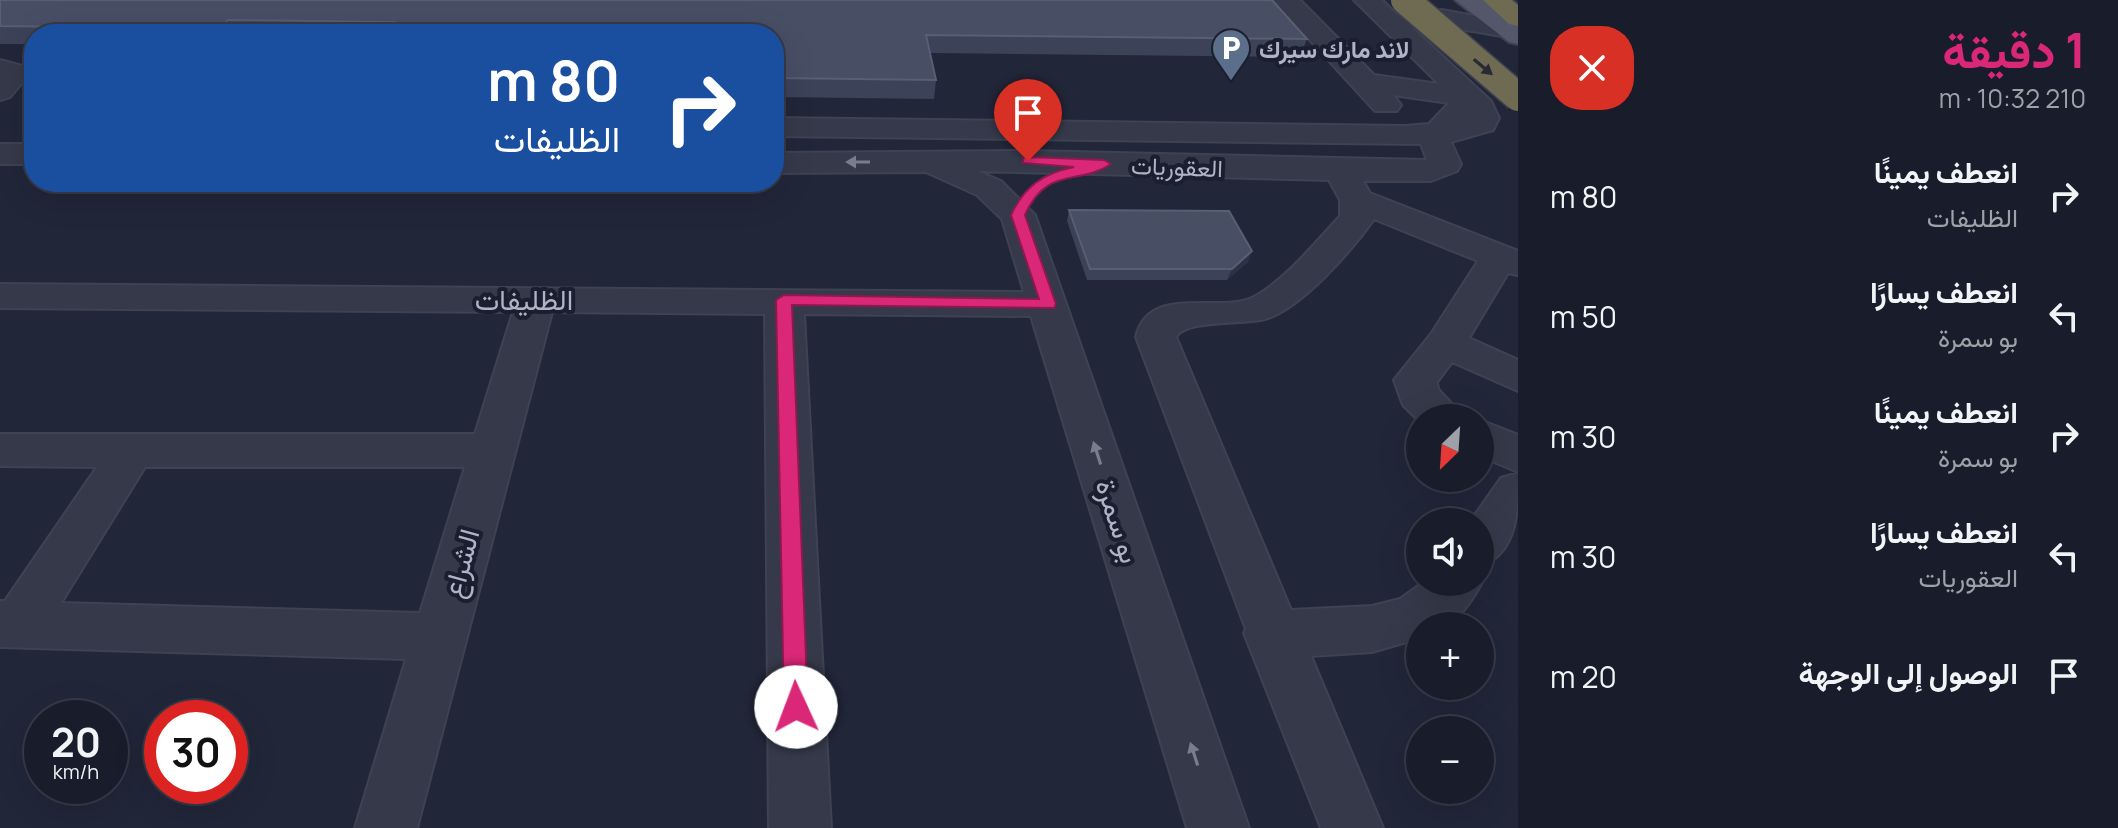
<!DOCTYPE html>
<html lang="ar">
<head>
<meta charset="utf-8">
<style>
	:root { --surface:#191c2b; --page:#222533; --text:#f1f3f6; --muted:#9fa1a9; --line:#373a47; --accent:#db2777 }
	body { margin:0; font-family:Manrope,Vazirmatn,sans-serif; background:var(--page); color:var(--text); direction:rtl; height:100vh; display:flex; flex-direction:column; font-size:30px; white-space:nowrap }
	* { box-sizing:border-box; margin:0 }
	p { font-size:26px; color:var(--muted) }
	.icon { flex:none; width:44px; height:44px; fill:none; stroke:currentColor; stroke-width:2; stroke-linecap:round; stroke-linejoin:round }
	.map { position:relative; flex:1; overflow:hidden; direction:ltr }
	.sheet { display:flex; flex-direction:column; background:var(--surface); width:600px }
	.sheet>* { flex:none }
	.top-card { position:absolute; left:24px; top:24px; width:760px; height:168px; border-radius:32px; box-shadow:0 8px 32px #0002,0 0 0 2px var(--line); direction:rtl; background:#1a4fa0; color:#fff; overflow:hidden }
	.needle { width:52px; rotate:205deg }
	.fabs { position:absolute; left:1406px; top:404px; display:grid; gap:16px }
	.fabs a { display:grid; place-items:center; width:88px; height:88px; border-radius:50%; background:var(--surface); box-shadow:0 8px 32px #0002,0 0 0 2px var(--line); font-size:40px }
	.speed { position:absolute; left:24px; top:700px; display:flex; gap:16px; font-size:40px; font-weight:700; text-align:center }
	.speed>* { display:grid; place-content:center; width:104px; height:104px; border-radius:50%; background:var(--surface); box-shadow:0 8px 32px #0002,0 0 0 2px var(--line); line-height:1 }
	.speed small { font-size:20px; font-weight:400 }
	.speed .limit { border:12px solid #d22; background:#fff; color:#111 }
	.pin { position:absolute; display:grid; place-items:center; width:68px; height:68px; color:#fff; margin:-82px -34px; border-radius:50% 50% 50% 0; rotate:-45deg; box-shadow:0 0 8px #0007 }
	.pin .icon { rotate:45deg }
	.me { position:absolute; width:88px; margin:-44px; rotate:358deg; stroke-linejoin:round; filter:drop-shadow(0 0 6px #0008) }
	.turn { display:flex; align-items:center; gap:28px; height:168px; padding:0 32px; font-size:36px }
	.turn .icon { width:104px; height:104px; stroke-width:2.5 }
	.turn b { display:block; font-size:56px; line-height:68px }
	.round { display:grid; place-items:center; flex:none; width:84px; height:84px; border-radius:32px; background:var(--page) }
	.headline { display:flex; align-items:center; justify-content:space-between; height:136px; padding:0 32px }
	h1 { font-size:48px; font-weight:700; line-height:60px; color:var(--accent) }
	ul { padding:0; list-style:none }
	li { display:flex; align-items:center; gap:24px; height:120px; padding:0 32px }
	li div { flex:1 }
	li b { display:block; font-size:30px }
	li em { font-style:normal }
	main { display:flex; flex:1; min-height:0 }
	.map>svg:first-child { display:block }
</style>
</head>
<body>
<main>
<section class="sheet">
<div class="headline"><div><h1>1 دقيقة</h1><p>210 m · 10:32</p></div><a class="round" style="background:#d93025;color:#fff"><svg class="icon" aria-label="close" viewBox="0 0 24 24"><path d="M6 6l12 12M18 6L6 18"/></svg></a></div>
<ul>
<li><svg class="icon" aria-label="right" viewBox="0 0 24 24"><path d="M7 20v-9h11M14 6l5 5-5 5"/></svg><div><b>انعطف يمينًا</b><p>الظليفات</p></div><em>80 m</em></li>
<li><svg class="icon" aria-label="left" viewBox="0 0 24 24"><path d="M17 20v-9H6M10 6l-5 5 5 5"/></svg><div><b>انعطف يسارًا</b><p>بو سمرة</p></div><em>50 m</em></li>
<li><svg class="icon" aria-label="right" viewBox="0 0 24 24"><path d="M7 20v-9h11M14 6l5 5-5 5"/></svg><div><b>انعطف يمينًا</b><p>بو سمرة</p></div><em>30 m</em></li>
<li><svg class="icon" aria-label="left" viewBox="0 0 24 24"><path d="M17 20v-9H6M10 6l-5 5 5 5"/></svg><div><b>انعطف يسارًا</b><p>العقوريات</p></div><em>30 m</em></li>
<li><svg class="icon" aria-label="arrive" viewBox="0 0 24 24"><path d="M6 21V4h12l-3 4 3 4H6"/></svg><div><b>الوصول إلى الوجهة</b></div><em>20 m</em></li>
</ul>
</section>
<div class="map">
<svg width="1518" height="828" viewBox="0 0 1518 828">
	<rect width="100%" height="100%" fill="#212639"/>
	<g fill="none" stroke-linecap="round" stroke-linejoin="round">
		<defs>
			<path id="minor" d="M1273 0H1300L1374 75 1439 84 1354 0H1382L1397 15 1442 10 1518 24 1517 35 1508 37 1442 26 1413 29 1491 101 1499 118 1493 130 1451 142 1461 164 1457 171 1431 181H1363L1370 193 1518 251V275L1508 273 1469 338 1518 360V391L1452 362 1437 382 1438 389 1465 418H1420V422L1403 405 1394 380 1431 334 1478 261 1374 219C1352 250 1301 309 1265 319 1243 325 1186 319 1176 337L1291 610 1372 606 1400 599 1424 582H1480V578L1482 582C1466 612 1455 626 1420 626V638L1372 652 1311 656 1383 828H1321L1244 633 1246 629 1136 337C1148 285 1214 312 1249 299 1279 287 1318 240 1340 216V200L1329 180 977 171 1001 181 1035 215 1249 828H1187L1031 316 804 314 831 828H769L765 314 552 312 417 828H355L406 659 0 647V601H5L97 467 0 466V434H475L513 312 0 308V284L1024 292 1002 219 977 195 926 172 774 173V153L1028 151 1427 160 1421 144 774 136V118L1405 126 1429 124 1449 103 1393 95 1401 105 1397 111H1375ZM145 467H465L420 613 61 603Z
				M0 60 26 67 30 73 10 97 0 100Z
				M0 144H34V164H0Z
				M1480 420 1518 435V472L1480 456Z
				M1518 473C1518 512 1518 552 1480 567V522H1470L1501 478Z"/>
			<path id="major" d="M1455 0H1484L1518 24V44L1509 42Z"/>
			<path id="highway" d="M1483 0H1512L1518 5V26L1509 24Z"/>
		</defs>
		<!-- minor casing -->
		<use href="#minor" stroke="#3e4252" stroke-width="4"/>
		<!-- major casing -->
		<use href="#major" stroke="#3e4252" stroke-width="4"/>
		<!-- highway casing -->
		<use href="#highway" stroke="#3c4051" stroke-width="4"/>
		<!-- minor -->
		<use href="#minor" fill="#353949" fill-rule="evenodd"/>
		<!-- major -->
		<use href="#major" fill="#535769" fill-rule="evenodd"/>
		<!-- highway -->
		<use href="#highway" fill="#6f6a52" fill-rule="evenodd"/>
		<defs>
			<path id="highway-bridge" d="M1405 0 1518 97"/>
		</defs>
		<!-- highway-bridge casing -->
		<use href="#highway-bridge" stroke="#3c4051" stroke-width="31" stroke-linecap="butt"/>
		<!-- highway-bridge -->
		<use href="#highway-bridge" stroke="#6f6a52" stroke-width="28"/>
	</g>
	<!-- wall -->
	<path fill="#3c4258" d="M0 0 1307 39 1300 57 930 53 936 80 934 99 774 97V34H34V44H0Z
		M1069 210 1248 262 1227 280H1087L1067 221Z"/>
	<!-- shaded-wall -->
	<path fill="#2c3147" d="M228 20 233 34H218L217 31Z
		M1252 251 1248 262 1227 280 1232 269Z"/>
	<!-- building -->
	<path fill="#484e64" stroke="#585e73" stroke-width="2" d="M0 0H1272L1307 39 926 35 936 80 774 78V34H386L394 22 228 20 217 31 187 30 183 34H59L68 27 0 26Z
		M1069 210 1229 211 1252 251 1232 269H1090Z"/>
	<!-- one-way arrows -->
	<defs><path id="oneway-solid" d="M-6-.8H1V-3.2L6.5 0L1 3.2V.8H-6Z" transform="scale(2)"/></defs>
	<use fill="#272933" href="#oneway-solid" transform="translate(1483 67) rotate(40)"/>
	<g fill="#787c8d">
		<use href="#oneway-solid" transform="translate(858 162) rotate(180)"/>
		<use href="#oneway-solid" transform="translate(1097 453) rotate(-108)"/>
		<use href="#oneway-solid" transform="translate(1194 754) rotate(-108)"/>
	</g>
	<!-- route -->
	<path fill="#db2777" stroke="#8e194d" stroke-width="2" d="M1028 157 1104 160 1111 164C1079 186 1047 165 1025 215L1056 304 1054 308 792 305 808 707 804 714 796 718 788 714 784 707 776 300 784 295 1039 299 1011 215C1024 187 1043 173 1074 167L1023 163V158Z"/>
	<!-- icons -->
	<defs>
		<symbol id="parking-pin" viewBox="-11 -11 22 30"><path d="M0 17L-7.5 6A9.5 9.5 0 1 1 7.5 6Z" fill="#5c6f8a" stroke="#1a1e2e"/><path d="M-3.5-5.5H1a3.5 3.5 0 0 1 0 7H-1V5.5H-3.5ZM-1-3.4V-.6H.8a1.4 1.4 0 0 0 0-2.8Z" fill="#fff"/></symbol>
	</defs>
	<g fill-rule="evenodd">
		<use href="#parking-pin" x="1209" y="26" width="44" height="60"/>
	</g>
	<g text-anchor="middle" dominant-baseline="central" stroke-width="8" stroke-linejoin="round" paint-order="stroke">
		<!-- far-poi labels -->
		<g font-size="24" font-weight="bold" fill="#afb3c5" stroke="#1a1e2e" text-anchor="start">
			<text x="1259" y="48">لاند مارك سيرك</text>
		</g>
		<!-- far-street labels -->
		<g font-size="24" fill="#afb3c5" stroke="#1a1e2e">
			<text transform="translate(1177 166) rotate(2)">العقوريات</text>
		</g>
		<!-- street labels -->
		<g font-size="28" fill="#afb3c5" stroke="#1a1e2e">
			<text x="524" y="299">الظليفات</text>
			<text transform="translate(1119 521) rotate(72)">بو سمرة</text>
			<text transform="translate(460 563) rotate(-75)">الشراع</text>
		</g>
	</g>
</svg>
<div class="fabs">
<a><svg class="needle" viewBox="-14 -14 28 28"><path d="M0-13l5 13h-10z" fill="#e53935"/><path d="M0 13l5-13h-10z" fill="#9fa1a9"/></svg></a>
<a><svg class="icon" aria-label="sound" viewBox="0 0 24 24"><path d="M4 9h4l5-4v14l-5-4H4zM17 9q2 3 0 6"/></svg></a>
<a>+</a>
<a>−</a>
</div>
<div class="speed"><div>20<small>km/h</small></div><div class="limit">30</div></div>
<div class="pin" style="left:1028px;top:161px;background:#d93025"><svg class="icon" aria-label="arrive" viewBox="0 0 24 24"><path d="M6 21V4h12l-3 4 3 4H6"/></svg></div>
<svg class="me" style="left:796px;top:707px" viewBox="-20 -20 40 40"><circle r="19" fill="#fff"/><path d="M0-13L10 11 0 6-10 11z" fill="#db2777"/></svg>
<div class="top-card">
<div class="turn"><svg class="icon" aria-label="right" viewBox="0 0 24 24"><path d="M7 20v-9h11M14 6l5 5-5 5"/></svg><div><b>80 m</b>الظليفات</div></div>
</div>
</div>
</main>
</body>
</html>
